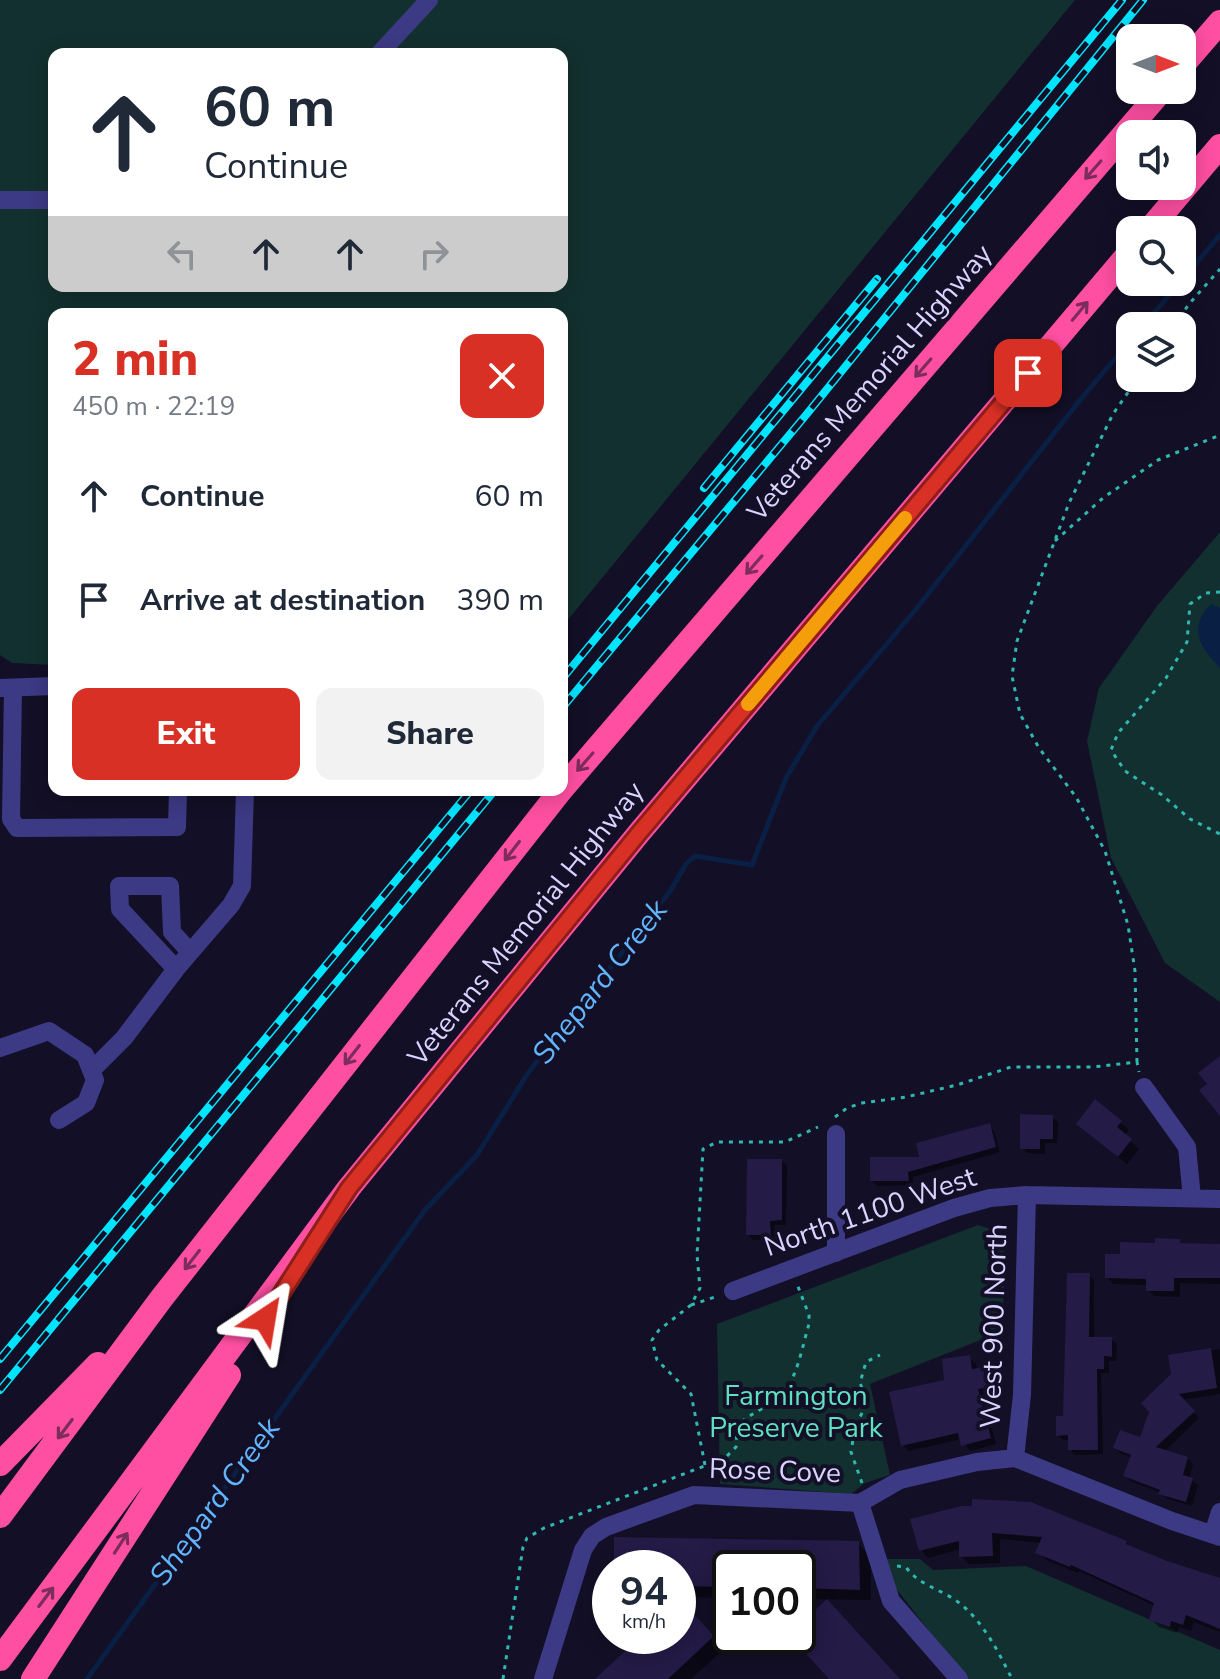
<!DOCTYPE html>
<html lang="en">
<head>
<meta charset="utf-8">
<style>
	:root { --surface:#fff; --page:#f2f2f3; --text:#1f2937; --muted:#747a83; --accent:#d93025 }
	body { margin:0; font-family:"Nunito Sans",sans-serif; background:var(--page); color:var(--text); height:100vh; display:flex; flex-direction:column; font-size:30px; white-space:nowrap }
	* { box-sizing:border-box; margin:0 }
	p { font-size:26px; color:var(--muted) }
	.icon { flex:none; width:44px; height:44px; fill:none; stroke:currentColor; stroke-width:2; stroke-linecap:round; stroke-linejoin:round }
	.map { position:relative; flex:1; overflow:hidden }
	.drawer { position:absolute; left:48px; top:308px; width:520px; height:488px; display:flex; flex-direction:column; background:var(--surface); border-radius:16px; box-shadow:0 4px 20px #0003 }
	.drawer>* { flex:none }
	.hud { position:absolute; left:48px; top:48px; width:520px; height:244px; border-radius:16px; box-shadow:0 4px 20px #0003; background:#fff; color:var(--text); overflow:hidden }
	.needle { width:52px; rotate:90deg }
	.buttons { position:absolute; left:1116px; top:24px; display:grid; gap:16px }
	.buttons a { display:grid; place-items:center; width:80px; height:80px; border-radius:16px; background:var(--surface); box-shadow:0 4px 20px #0003; font-size:40px }
	.speed { position:absolute; left:592px; top:1550px; display:flex; gap:16px; font-size:40px; font-weight:700; text-align:center }
	.speed>* { display:grid; place-content:center; width:104px; height:104px; border-radius:50%; background:var(--surface); box-shadow:0 4px 20px #0003; line-height:1 }
	.speed small { font-size:20px; font-weight:400 }
	.speed .limit { border:4px solid #111; border-radius:12px; background:#fff; color:#111 }
	.pin { position:absolute; display:grid; place-items:center; width:68px; height:68px; color:#fff; margin:-34px; border-radius:16px; box-shadow:0 4px 12px #0006 }
	.me { position:absolute; width:88px; margin:-44px; rotate:33deg; stroke-linejoin:round; filter:drop-shadow(0 0 6px #0008) }
	.turn { display:flex; align-items:center; gap:28px; height:168px; padding:0 24px; font-size:36px }
	.turn .icon { width:104px; height:104px; stroke-width:2.5 }
	.turn b { display:block; font-size:56px; line-height:68px }
	.lanes { display:flex; align-items:center; height:76px; padding:0 24px; background:#0003; justify-content:center; gap:40px; direction:ltr }
	.lanes .off { opacity:.35 }
	.round { display:grid; place-items:center; flex:none; width:84px; height:84px; border-radius:16px; background:var(--page) }
	.headline { display:flex; align-items:center; justify-content:space-between; height:136px; padding:0 24px }
	h1 { font-size:48px; font-weight:800; line-height:60px; color:var(--accent) }
	.primary-button { display:flex; gap:16px; margin-top:auto; padding:16px 24px }
	.primary-button a { flex:1; height:92px; border-radius:16px; background:var(--accent); color:#fff; font-size:32px; font-weight:800; line-height:92px; text-align:center }
	.primary-button a+a { background:var(--page); color:var(--text) }
	ul { padding:0; list-style:none }
	li { display:flex; align-items:center; gap:24px; height:104px; padding:0 24px }
	li div { flex:1 }
	li b { display:block; font-size:30px }
	li em { font-style:normal }
	.map>svg:first-child { display:block }
</style>
</head>
<body>
<div class="map">
<svg width="1220" height="1679" viewBox="0 0 1220 1679">
	<rect width="100%" height="100%" fill="#130f26"/>
	<!-- green -->
	<path fill="#12302f" fill-rule="evenodd" d="M0 0H1075L562 627V314H54V665L12 663 0 655ZM54 54H562V286H54Z
		M1220 532V1002L1165 963 1111 858 1087 741 1099 688 1157 606Z
		M978 1225 993 1230 1004 1243 1003 1331 870 1384 890 1475 865 1483 851 1494 720 1484 717 1324Z
		M887 1559H920L933 1570 1026 1566 1220 1650V1679H967L894 1586Z"/>
	<!-- water -->
	<path fill="#0a1f44" d="M1211 604 1220 608V668C1200 647 1187 628 1211 604Z"/>
	<!-- shadow -->
	<path fill="#0007" d="M1096 1102 1129 1130 1125 1136 1139 1149 1127 1164 1087 1132Z
		M1052 1117 1058 1122 1057 1143H1045V1154L1027 1153 1022 1148Z
		M989 1125 994 1131 1000 1152 913 1177V1185L877 1186 872 1181Z
		M781 1161 787 1166 786 1225H774L775 1239 753 1240 748 1234Z
		M1179 1241 1184 1245 1220 1246V1284L1180 1283V1297L1154 1296 1148 1290V1285L1113 1284 1107 1277 1122 1256Z
		M1089 1275 1094 1280V1339H1111L1117 1344 1116 1361H1109V1373H1101L1103 1454 1075 1455 1070 1449V1440H1063L1058 1435 1065 1418Z
		M1220 1349V1394L1182 1400 1199 1418 1164 1452 1187 1458 1193 1464 1189 1479 1198 1485 1192 1506 1167 1499 1160 1492 1132 1482 1126 1476 1133 1458 1121 1454 1115 1448 1141 1440 1173 1375 1170 1356Z
		M969 1358 976 1364 977 1370 985 1369 991 1375 993 1394 983 1395 996 1444 970 1451 962 1439 909 1451 903 1445 946 1382Z
		M913 1520 1126 1542 1132 1548 1220 1582V1632L1194 1622 1191 1631 1179 1627 1177 1633 1159 1627 1151 1619 1155 1606 1079 1571 1078 1573 1046 1560 1038 1552 1042 1543 1000 1539V1563L969 1564 961 1556V1549L928 1558 921 1550Z
		M858 1543 871 1558V1600L798 1599V1568H730V1598L678 1597V1568H616Z
		M678 1604 692 1613 724 1649 691 1679H597L644 1636H678Z"/>
	<g fill="none" stroke-linecap="round" stroke-linejoin="round">
		<!-- stream -->
		<path stroke="#0a1f44" stroke-width="5" d="M1182 280 1220 235
			M1143 326 1180 282
			M87 1679 425 1210 477 1155 528 1073 671 890 686 864 695 856 752 865 786 778 817 726 913 613 1080 400 1130 341"/>
	</g>
	<!-- building -->
	<path fill="#241b47" d="M1220 1056V1116L1199 1090 1207 1084 1198 1073Z
		M1095 1099 1122 1121 1117 1127 1132 1139 1118 1157 1076 1124Z
		M1020 1114 1053 1115V1139H1040V1149H1020Z
		M990 1123 996 1147 908 1172 909 1181H870V1157H919L916 1143Z
		M747 1159H782V1220L770 1221 771 1235H746Z
		M1155 1238 1180 1239V1243L1220 1244V1278H1174V1291H1146V1279L1105 1278V1254H1120V1242L1155 1243Z
		M1067 1273H1090L1089 1337H1112V1357L1104 1356V1369H1097L1098 1450H1068V1435L1056 1436V1416H1063Z
		M1211 1348 1217 1388 1179 1394 1195 1411 1156 1447 1188 1457 1183 1475 1193 1478 1186 1502 1158 1494 1160 1490 1123 1476 1131 1455 1113 1448 1120 1430 1140 1437 1149 1412 1141 1403 1171 1374 1168 1355Z
		M970 1355 972 1369 985 1367 988 1388 978 1389 991 1438 961 1446 958 1433 901 1446 889 1392 944 1380 942 1359Z
		M972 1499 1031 1502 1127 1541 1126 1544 1167 1561 1220 1578V1629L1186 1615 1183 1625 1171 1621 1170 1627 1149 1620 1154 1603 1071 1565 1070 1567 1035 1553 1042 1537 992 1533 993 1556 959 1557V1541L919 1551 910 1519 961 1506H972Z
		M614 1537 859 1541 860 1590 798 1588V1568H730V1587L678 1586V1568H614Z
		M678 1597 714 1636 668 1679H595L641 1636H678Z
		M827 1599 900 1679H829L798 1645V1626Z"/>
	<g fill="none" stroke-linecap="round" stroke-linejoin="round">
		<!-- path -->
		<path stroke="#2fb8b0" stroke-width="3" stroke-dasharray="4 6" stroke-linecap="butt" d="M1174 326 1189 304 1220 269
			M1055 541 1103 498 1158 460 1220 435
			M1220 592 1206 593 1190 604 1187 642 1166 678 1118 733 1111 750 1125 771 1162 795 1190 819 1220 834
			M1137 1062 1135 971 1128 925 1105 851 1076 797 1039 748 1020 714 1012 676 1017 641 1069 503 1113 414 1138 378
			M835 1117 847 1108 862 1103 906 1097 957 1085 1011 1067H1093L1137 1062 1139 1072
			M691 1305 718 1296
			M705 1465 691 1394 657 1360 652 1340 659 1330 691 1305 700 1288 697 1255 703 1149 717 1142H785L818 1127
			M862 1483 851 1452 855 1427 863 1411 865 1396 860 1383 866 1362 880 1355
			M897 1566 906 1567C918 1585 941 1589 958 1602 983 1621 998 1651 1012 1679
			M503 1679 523 1547 527 1538 544 1528 725 1458 736 1447C738 1440 735 1435 737 1428 738 1419 773 1405 782 1395 798 1376 802 1347 809 1324V1315L797 1284"/>
		<!-- minor -->
		<path stroke="#3d3a85" stroke-width="18" d="M379 54 429 0
			M0 200H54
			M0 688 54 686
			M13 688 11 819 17 828 177 827 178 790
			M176 969 120 909 119 886H170L172 932 190 952
			M0 1048 49 1031 85 1055 95 1080 86 1103 59 1120
			M92 1070 124 1038 176 969 231 905 242 886 245 790
			M1144 1087 1187 1147 1192 1198
			M836 1253V1134
			M733 1291 954 1208 990 1198 1027 1195 1220 1199
			M1015 1458 1022 1395 1027 1195
			M860 1503 900 1480 977 1462 1015 1458 1172 1521 1220 1537
			M860 1503 891 1601 959 1679
			M1213 1534 1220 1512
			M543 1679 583 1550 592 1536 606 1527 694 1495 860 1503"/>
		<!-- highway -->
		<path stroke="#ff4fa3" stroke-width="24" d="M1182 66 1220 22
			M1149 230 1220 146
			M562 789 1162 90
			M0 1464 98 1364
			M0 1516 161 1299 561 790
			M0 1659 349 1188 639 833 1130 252
			M33 1679 229 1375"/>
		<defs>
			<path id="rail" d="M704 488 877 279
				M562 679 1122 0
				M562 708 806 415 1143 0
				M0 1359 471 790
				M0 1390 495 790"/>
		</defs>
		<!-- rail casing -->
		<use href="#rail" stroke="#00e5ff" stroke-width="8"/>
		<!-- rail -->
		<use href="#rail" stroke="#130f26" stroke-width="5" stroke-dasharray="15" stroke-linecap="butt"/>
	</g>
	<!-- one-way arrows -->
	<defs><path id="oneway-shaft" d="M-6 0H5M1.5-3L5.5 0L1.5 3" fill="none" stroke-width="1.6" stroke-linecap="round" stroke-linejoin="round" transform="scale(2)"/></defs>
	<g stroke="#7d2c5e">
		<use href="#oneway-shaft" transform="translate(1093 170) rotate(131)"/>
		<use href="#oneway-shaft" transform="translate(1080 311) rotate(-50)"/>
		<use href="#oneway-shaft" transform="translate(923 368) rotate(131)"/>
		<use href="#oneway-shaft" transform="translate(754 565) rotate(131)"/>
		<use href="#oneway-shaft" transform="translate(585 762) rotate(131)"/>
		<use href="#oneway-shaft" transform="translate(512 851) rotate(128)"/>
		<use href="#oneway-shaft" transform="translate(352 1055) rotate(128)"/>
		<use href="#oneway-shaft" transform="translate(192 1260) rotate(128)"/>
		<use href="#oneway-shaft" transform="translate(65 1429) rotate(127)"/>
		<use href="#oneway-shaft" transform="translate(121 1543) rotate(-57)"/>
		<use href="#oneway-shaft" transform="translate(46 1597) rotate(-53)"/>
	</g>
	<g fill="none" stroke-linecap="round" stroke-linejoin="round">
		<defs>
			<path id="route" d="M265 1319 349 1188 639 833 1028 373"/>
		</defs>
		<!-- route casing -->
		<use href="#route" stroke="#8d1f18" stroke-width="20"/>
		<!-- route -->
		<use href="#route" stroke="#d93025" stroke-width="14"/>
		<!-- slow -->
		<path stroke="#f59e0b" stroke-width="14" d="M748 704 905 518"/>
	</g>
	<g text-anchor="middle" dominant-baseline="central" stroke-width="8" stroke-linejoin="round" paint-order="stroke">
		<!-- street labels -->
		<g font-size="28" fill="#d9d4ff" stroke="#130f26">
			<text transform="translate(870 383) rotate(-49)">Veterans Memorial Highway</text>
			<text transform="translate(526 924) rotate(-51)">Veterans Memorial Highway</text>
			<text transform="translate(870 1212) rotate(-19)">North 1100 West</text>
			<text transform="translate(994 1326) rotate(-88)">West 900 North</text>
			<text transform="translate(775 1471) rotate(2)">Rose Cove</text>
		</g>
		<!-- park labels -->
		<g font-size="28" fill="#5fe0c0" stroke="#130f26">
			<text x="796" y="1396">Farmington<tspan x="796" dy="32">Preserve Park</tspan></text>
		</g>
		<!-- water labels -->
		<g font-size="30" font-style="italic" fill="#62b6ff" stroke="#130f26">
			<text transform="translate(600 982) rotate(-52)">Shepard Creek</text>
			<text transform="translate(215 1502) rotate(-54)">Shepard Creek</text>
		</g>
	</g>
</svg>
<div class="buttons">
<a><svg class="needle" viewBox="-14 -14 28 28"><path d="M0-13l5 13h-10z" fill="#e53935"/><path d="M0 13l5-13h-10z" fill="#747a83"/></svg></a>
<a><svg class="icon" aria-label="sound" viewBox="0 0 24 24"><path d="M4 9h4l5-4v14l-5-4H4zM17 9q2 3 0 6"/></svg></a>
<a><svg class="icon" aria-label="search" viewBox="0 0 24 24"><circle cx="10" cy="10" r="6"/><path d="M15 15l6 6"/></svg></a>
<a><svg class="icon" aria-label="layers" viewBox="0 0 24 24"><path d="M12 4l9 5-9 5-9-5zM3 14l9 5 9-5"/></svg></a>
</div>
<div class="speed"><div>94<small>km/h</small></div><div class="limit">100</div></div>
<div class="pin" style="left:1028px;top:373px;background:#d93025"><svg class="icon" aria-label="arrive" viewBox="0 0 24 24"><path d="M6 21V4h12l-3 4 3 4H6"/></svg></div>
<svg class="me" style="left:265px;top:1319px" viewBox="-20 -20 40 40"><path d="M0-17L14 15 0 8-14 15z" fill="#d93025" stroke="#fff" stroke-width="4"/></svg>
<div class="hud">
<div class="turn"><svg class="icon" aria-label="ahead" viewBox="0 0 24 24"><path d="M12 20V5M6 11l6-6 6 6"/></svg><div><b>60 m</b>Continue</div></div>
<div class="lanes"><svg class="icon off" aria-label="left" viewBox="0 0 24 24"><path d="M17 20v-9H6M10 6l-5 5 5 5"/></svg><svg class="icon" aria-label="ahead" viewBox="0 0 24 24"><path d="M12 20V5M6 11l6-6 6 6"/></svg><svg class="icon" aria-label="ahead" viewBox="0 0 24 24"><path d="M12 20V5M6 11l6-6 6 6"/></svg><svg class="icon off" aria-label="right" viewBox="0 0 24 24"><path d="M7 20v-9h11M14 6l5 5-5 5"/></svg></div>
</div>
<section class="drawer">
<div class="headline"><div><h1>2 min</h1><p>450 m · 22:19</p></div><a class="round" style="background:#d93025;color:#fff"><svg class="icon" aria-label="close" viewBox="0 0 24 24"><path d="M6 6l12 12M18 6L6 18"/></svg></a></div>
<ul>
<li><svg class="icon" aria-label="ahead" viewBox="0 0 24 24"><path d="M12 20V5M6 11l6-6 6 6"/></svg><div><b>Continue</b></div><em>60 m</em></li>
<li><svg class="icon" aria-label="arrive" viewBox="0 0 24 24"><path d="M6 21V4h12l-3 4 3 4H6"/></svg><div><b>Arrive at destination</b></div><em>390 m</em></li>
</ul>
<div class="primary-button"><a>Exit</a><a>Share</a></div>
</section>
</div>
</body>
</html>
